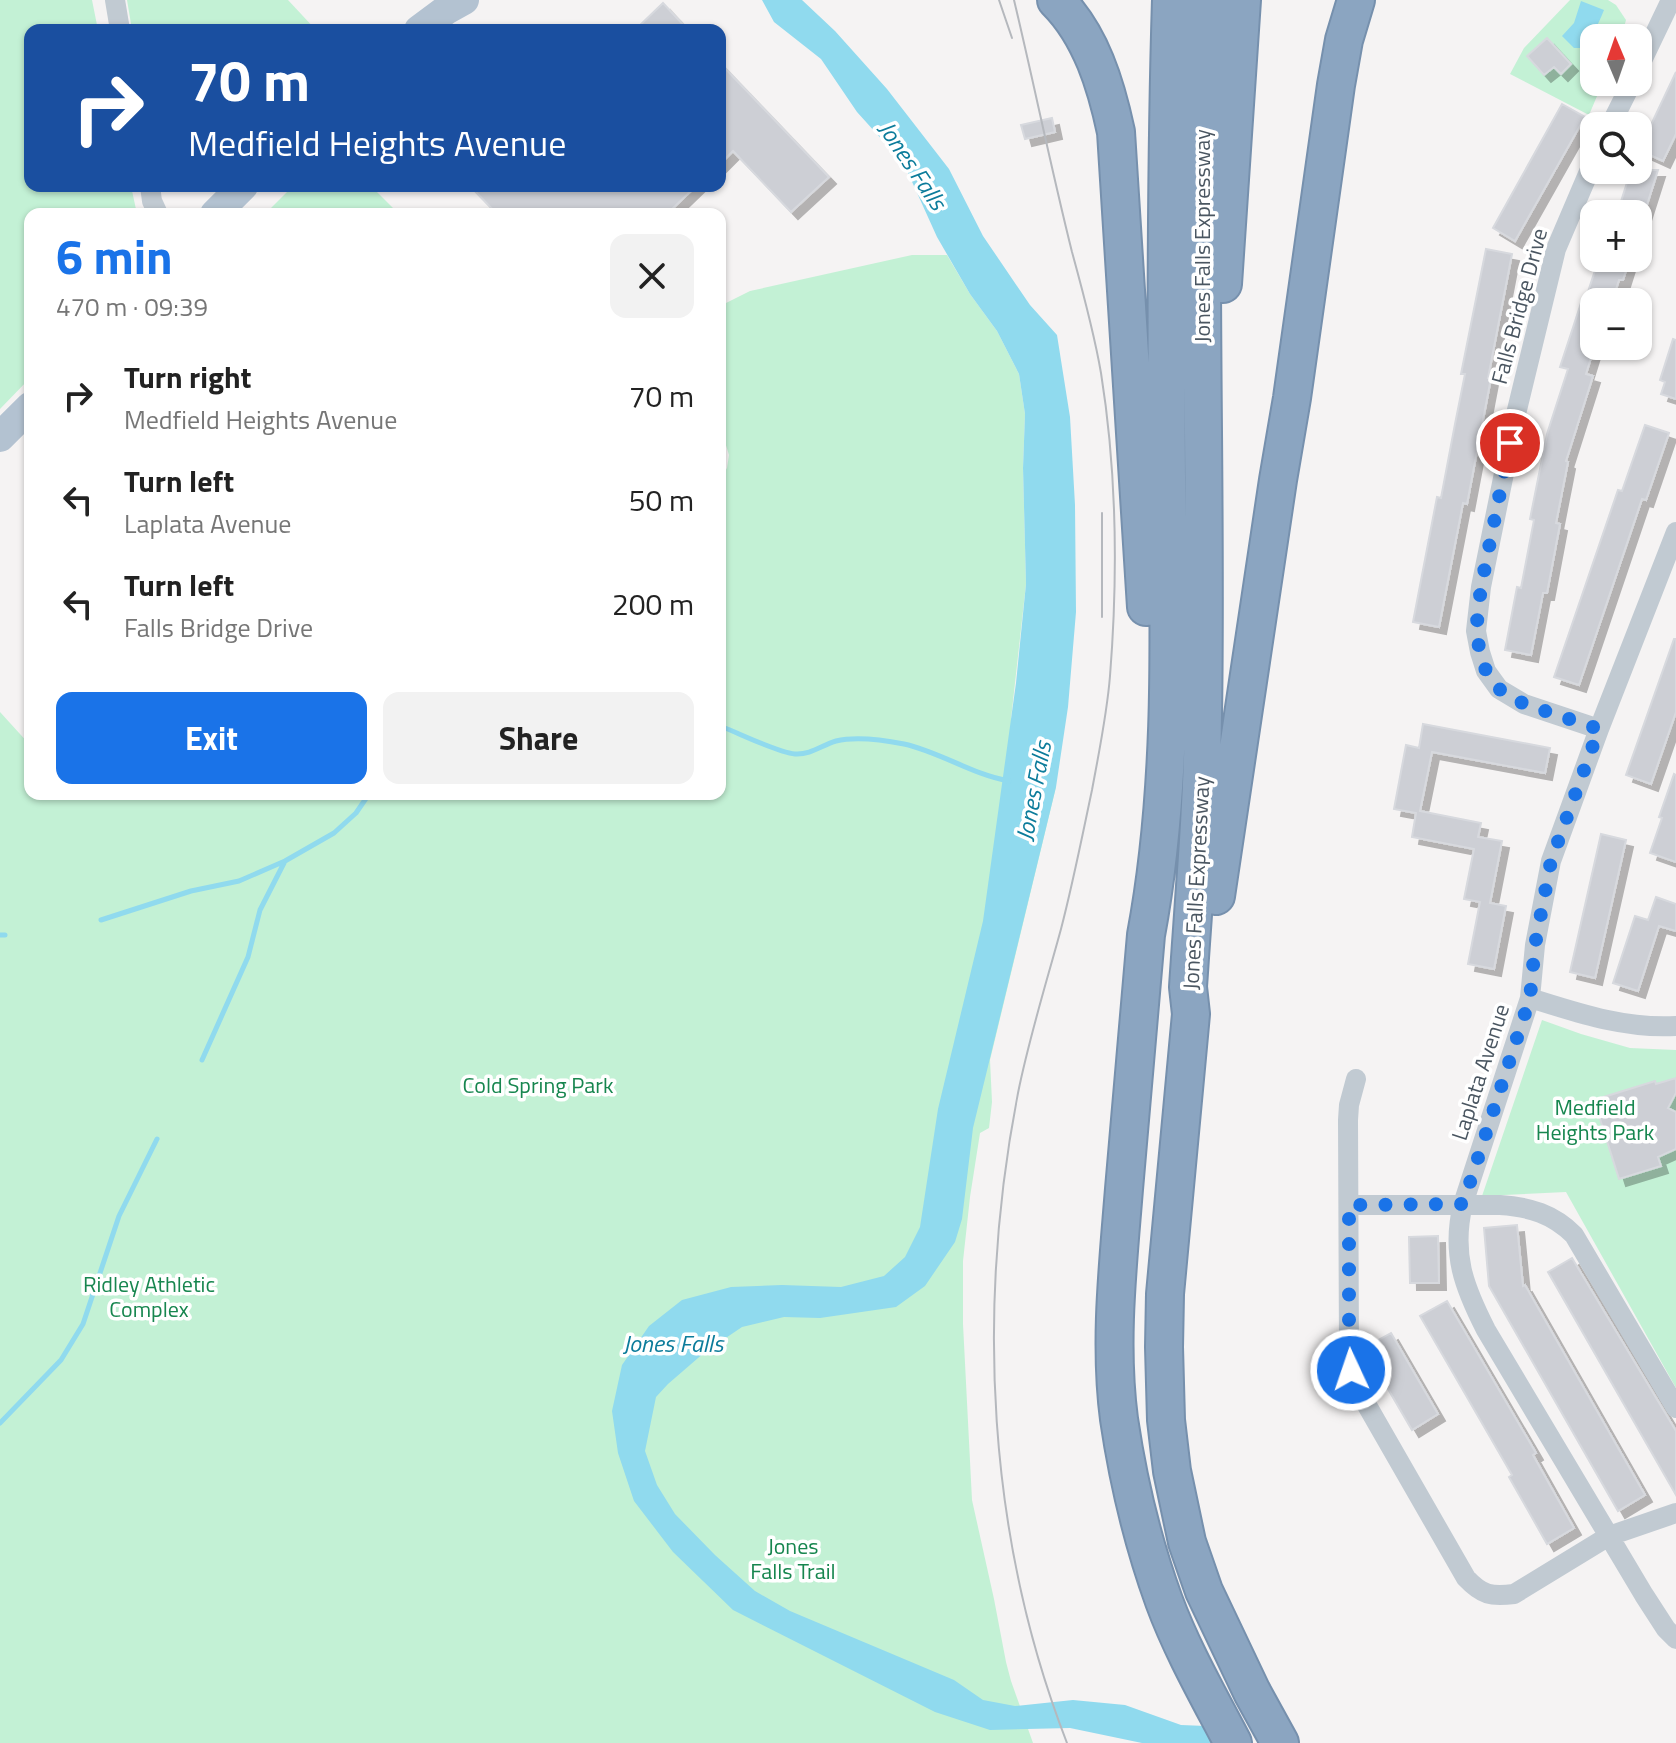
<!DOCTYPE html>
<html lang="en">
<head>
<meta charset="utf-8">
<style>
	:root { --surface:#fff; --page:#f2f2f2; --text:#222; --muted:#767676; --accent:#1a73e8 }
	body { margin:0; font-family:"Titillium Web",sans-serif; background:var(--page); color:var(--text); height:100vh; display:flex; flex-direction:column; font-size:30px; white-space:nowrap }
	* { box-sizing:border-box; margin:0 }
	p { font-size:26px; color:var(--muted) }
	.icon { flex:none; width:44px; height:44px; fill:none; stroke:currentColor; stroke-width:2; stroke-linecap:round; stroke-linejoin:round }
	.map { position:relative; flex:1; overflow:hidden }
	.sheet { position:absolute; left:24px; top:208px; width:702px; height:592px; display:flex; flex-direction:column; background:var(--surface); border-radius:16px; box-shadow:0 2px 6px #0004 }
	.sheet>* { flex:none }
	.banner { position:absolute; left:24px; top:24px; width:702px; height:168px; border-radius:16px; box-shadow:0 2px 6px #0004; background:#1a4fa0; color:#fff; overflow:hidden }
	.needle { width:52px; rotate:358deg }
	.buttons { position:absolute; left:1580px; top:24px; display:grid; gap:16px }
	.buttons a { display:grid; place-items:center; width:72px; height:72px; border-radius:16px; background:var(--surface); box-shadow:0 2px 6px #0004; font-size:40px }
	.pin { position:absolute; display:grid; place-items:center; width:68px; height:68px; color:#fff; margin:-34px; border:4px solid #fff; border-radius:50%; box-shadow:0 2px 8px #0007 }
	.me { position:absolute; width:88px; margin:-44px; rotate:357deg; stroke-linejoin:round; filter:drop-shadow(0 0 6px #0008) }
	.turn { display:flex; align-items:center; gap:28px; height:168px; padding:0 32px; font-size:36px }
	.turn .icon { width:104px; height:104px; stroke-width:2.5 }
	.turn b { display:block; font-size:56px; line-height:68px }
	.round { display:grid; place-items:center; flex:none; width:84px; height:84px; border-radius:16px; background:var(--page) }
	.headline { display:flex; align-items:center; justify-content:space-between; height:136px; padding:0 32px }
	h1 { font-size:48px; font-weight:700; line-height:60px; color:var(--accent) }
	.primary-button { display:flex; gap:16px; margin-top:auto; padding:16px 32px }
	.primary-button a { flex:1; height:92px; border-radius:16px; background:var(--accent); color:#fff; font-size:32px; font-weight:700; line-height:92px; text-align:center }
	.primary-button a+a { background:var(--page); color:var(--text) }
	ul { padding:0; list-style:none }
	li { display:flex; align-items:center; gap:24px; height:104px; padding:0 32px }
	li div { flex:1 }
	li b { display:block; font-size:30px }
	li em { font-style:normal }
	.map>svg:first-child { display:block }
</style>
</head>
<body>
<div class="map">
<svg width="1676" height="1743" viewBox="0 0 1676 1743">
	<defs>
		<filter id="shadow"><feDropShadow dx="7" dy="7" stdDeviation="0" flood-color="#0004"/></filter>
	</defs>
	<rect width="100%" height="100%" fill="#f5f3f3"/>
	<!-- green -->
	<path fill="#c3f1d5" d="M0 0H92L98 30H30V186H131L137 214H30V378L0 409Z
		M127 0H288L316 30H132Z
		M1570 0H1608L1616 5 1626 20 1621 38H1594V82H1603L1589 115 1510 74 1524 48Z
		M296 186H371L399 214H265L289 190Z
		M912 255H947L970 294 997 331 1019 374 1025 414 1023 468 1026 584 1011 719 1056 787 990 1060 992 1102 989 1128 980 1133 970 1197 963 1261V1324L972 1500 994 1599 1006 1662 1011 1681 1033 1743H0V712L30 745V794H720V480L727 468 729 455 720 426V306L750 291Z
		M1542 1020 1581 1034 1630 1048 1676 1050V1388L1566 1192 1482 1196Z"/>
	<!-- water -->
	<path fill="#90daee" d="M762 0H802L835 31 887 89 949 169 983 236 1030 305 1057 335 1070 417 1075 505 1076 612 1068 707 1056 787 973 1128 962 1219 955 1242 925 1286 896 1307 820 1318 784 1317 742 1327 705 1352 668 1384 656 1397 645 1451 657 1485 675 1514 715 1555 755 1591 790 1611 954 1680 983 1700 1015 1706 1073 1700 1125 1705 1181 1725 1206 1726 1236 1734 1253 1743H1142L1070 1728 990 1730 935 1712 733 1610 673 1552 634 1501 618 1453 612 1411 622 1365 649 1326 682 1300 731 1287 782 1285 841 1287 884 1276 905 1257 920 1227 938 1109 983 921 1016 683 1026 584 1023 468 1025 414 1019 374 997 331 970 294 937 237 904 164 857 112 821 59 774 22Z
		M1581 1 1604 10C1598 25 1592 37 1582 48H1574L1562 36 1574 23Z"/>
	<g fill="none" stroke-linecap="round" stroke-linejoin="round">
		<!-- stream -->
		<path stroke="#90daee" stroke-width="5" d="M720 726C739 733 776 752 795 754 811 755 822 745 836 741 856 736 884 740 904 744 940 752 971 774 1009 781
			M101 920 191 891 239 881 285 861 334 833 356 813 369 794
			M0 935H5
			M202 1060 248 957 260 910 284 863
			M0 1423 61 1360 83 1324 119 1216 157 1139"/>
	</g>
	<!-- building -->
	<path fill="#cdcfd5" stroke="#d7d9de" stroke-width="2" filter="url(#shadow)" d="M663 3 688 30H635Z
		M1547 38 1571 64 1561 74 1554 67 1544 75 1527 56Z
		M720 63 829 177 791 212 733 151 720 164Z
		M1676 72V134L1663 161 1639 150Z
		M1562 104 1585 117 1515 241 1493 228Z
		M1052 118 1055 132 1025 139 1021 125Z
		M1631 170H1658L1644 214H1617Z
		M470 186H696L667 214H497Z
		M1486 249 1512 254 1488 378H1491L1467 504 1463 503 1439 627 1413 622 1437 497 1441 498 1455 424 1465 374H1461Z
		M1599 258H1630L1623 280H1619L1612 302H1588L1594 304V348L1586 374 1593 376 1566 461 1568 462 1556 523 1560 524 1547 593H1543L1531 655 1505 650 1517 587 1521 588 1534 520 1530 519 1547 434 1568 369 1560 367 1582 300 1585 301Z
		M1673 339 1676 340V399L1661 394 1665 382 1660 380Z
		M1645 425 1669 433 1646 500 1642 499 1579 685 1554 677 1618 490 1622 491Z
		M1674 639H1676V712L1651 784 1626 775Z
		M1423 724 1550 748 1545 773 1432 752 1420 811 1481 823 1478 837 1502 841 1490 903 1506 906 1494 969 1468 964 1480 902 1464 899 1474 849 1412 837 1416 813 1394 809 1406 745 1419 748Z
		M1674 774 1676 775V862L1650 853 1662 818 1659 817Z
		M1601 834 1626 840 1595 978 1570 972Z
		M1656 897 1676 904V931L1659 926 1638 991 1613 983 1635 916 1648 920Z
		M1676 1078V1093L1668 1108 1676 1112V1149L1658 1157 1661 1166 1619 1179 1594 1100 1655 1081 1656 1084Z
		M1517 1225 1523 1286 1525 1285 1645 1495 1618 1511 1489 1286 1484 1228Z
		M1438 1236 1439 1283H1410L1409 1237Z
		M1572 1258 1676 1431V1495L1548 1272Z
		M1447 1301 1536 1453 1533 1455 1574 1528 1547 1544 1509 1477 1512 1475 1420 1316Z
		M1391 1333 1438 1414 1412 1430 1364 1348Z"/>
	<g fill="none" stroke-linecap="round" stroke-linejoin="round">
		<defs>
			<path id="highway" d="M1056 0C1091 35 1106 85 1116 132L1146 607
				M1171 0C1166 159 1166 318 1167 477 1169 630 1174 785 1146 935 1139 1020 1131 1104 1124 1189 1118 1265 1109 1343 1119 1419 1128 1480 1143 1543 1164 1601 1182 1650 1209 1697 1233 1743
				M1207 0C1196 238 1207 476 1203 715 1202 805 1194 896 1188 987L1191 1014 1165 1294 1164 1347 1166 1420 1172 1471 1187 1542 1204 1591 1252 1692 1280 1743
				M1223 284 1242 0
				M1216 896 1278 480 1292 398 1336 85 1344 40 1356 0"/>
		</defs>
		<!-- highway casing -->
		<use href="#highway" stroke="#7690ad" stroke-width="40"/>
		<!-- street -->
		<path stroke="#c1cad2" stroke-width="20" d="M115 0 120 30
			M1638 69 1671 0
			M1610 126 1632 82
			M1594 160 1556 249 1516 414 1481 587 1476 631 1480 652 1486 671 1499 689 1524 704 1599 729
			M150 186 152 201 158 214
			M1676 532 1599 729 1551 861 1535 945 1530 998 1463 1204C1451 1254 1464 1287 1486 1330L1644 1595 1666 1629 1676 1639
			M1530 998C1578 1013 1625 1029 1676 1026
			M1356 1079 1349 1105 1348 1120 1349 1353 1351 1370 1357 1388 1466 1578C1482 1595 1491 1597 1514 1594L1609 1536 1676 1513
			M1349 1205H1500C1530 1207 1553 1214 1574 1235L1676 1408"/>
		<!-- primary -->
		<path stroke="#b3c2d1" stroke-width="30" d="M419 30 446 10 464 0
			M215 214 243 186
			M0 437 30 407"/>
		<!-- highway -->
		<use href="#highway" stroke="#8ba5c1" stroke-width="36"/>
		<!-- tram -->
		<path stroke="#b5b8bd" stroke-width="2" d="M999 0 1012 38
			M1014 0C1034 84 1051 168 1072 252 1083 292 1094 332 1101 373 1117 473 1118 575 1110 676 1107 714 1099 752 1092 790 1082 837 1073 883 1061 929 1046 984 1029 1038 1018 1093 976 1309 987 1537 1067 1743
			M1102 513V617"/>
	</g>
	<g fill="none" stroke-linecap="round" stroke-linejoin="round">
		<!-- route -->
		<path stroke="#1a73e8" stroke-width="14" stroke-dasharray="0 25.2" d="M1351 1370 1349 1353V1205L1463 1204 1530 998 1535 945 1551 861 1599 729 1524 704 1499 689 1486 671 1480 652 1476 631 1481 587 1510 443"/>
	</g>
	<g text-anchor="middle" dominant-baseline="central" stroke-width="7" stroke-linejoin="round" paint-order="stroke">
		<!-- street labels -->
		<g font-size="22" fill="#4a5661" stroke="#fff">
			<text transform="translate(1202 236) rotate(-90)">Jones Falls Expressway</text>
			<text transform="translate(1519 306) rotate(-75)">Falls Bridge Drive</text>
			<text transform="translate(1196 883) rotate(-87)">Jones Falls Expressway</text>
			<text transform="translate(1480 1072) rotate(-72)">Laplata Avenue</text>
		</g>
		<!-- park labels -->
		<g font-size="22" fill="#17864f" stroke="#fff">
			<text x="538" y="1085">Cold Spring Park</text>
			<text x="1595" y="1107">Medfield<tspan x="1595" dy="25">Heights Park</tspan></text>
			<text x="149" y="1284">Ridley Athletic<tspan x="149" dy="25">Complex</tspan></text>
			<text x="793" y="1546">Jones<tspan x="793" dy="25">Falls Trail</tspan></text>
		</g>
		<!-- water labels -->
		<g font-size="24" font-style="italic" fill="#0c7c9b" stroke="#fff">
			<text transform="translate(913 165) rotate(56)">Jones Falls</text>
			<text transform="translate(1033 791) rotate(-79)">Jones Falls</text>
			<text x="673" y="1343">Jones Falls</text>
		</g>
	</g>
</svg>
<div class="buttons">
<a><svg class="needle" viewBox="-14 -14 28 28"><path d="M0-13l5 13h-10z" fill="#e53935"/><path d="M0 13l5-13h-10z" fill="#767676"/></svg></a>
<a><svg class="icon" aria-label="search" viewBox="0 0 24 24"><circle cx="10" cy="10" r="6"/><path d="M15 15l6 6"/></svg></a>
<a>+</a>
<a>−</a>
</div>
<div class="pin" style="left:1510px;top:443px;background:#d93025"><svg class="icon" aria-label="arrive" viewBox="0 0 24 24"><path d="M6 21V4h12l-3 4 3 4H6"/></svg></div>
<svg class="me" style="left:1351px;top:1370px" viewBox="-20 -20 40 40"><circle r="17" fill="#1a73e8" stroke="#fff" stroke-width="3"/><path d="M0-11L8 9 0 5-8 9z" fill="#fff"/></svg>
<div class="banner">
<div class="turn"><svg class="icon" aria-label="right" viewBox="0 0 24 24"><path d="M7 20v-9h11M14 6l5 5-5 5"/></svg><div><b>70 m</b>Medfield Heights Avenue</div></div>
</div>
<section class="sheet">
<div class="headline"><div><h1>6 min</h1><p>470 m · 09:39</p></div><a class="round"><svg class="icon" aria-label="close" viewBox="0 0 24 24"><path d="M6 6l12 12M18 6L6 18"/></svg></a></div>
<ul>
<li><svg class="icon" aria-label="right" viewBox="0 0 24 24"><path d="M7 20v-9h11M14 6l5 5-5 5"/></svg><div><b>Turn right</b><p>Medfield Heights Avenue</p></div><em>70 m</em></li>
<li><svg class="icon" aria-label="left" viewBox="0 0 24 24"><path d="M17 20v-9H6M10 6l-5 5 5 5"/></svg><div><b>Turn left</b><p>Laplata Avenue</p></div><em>50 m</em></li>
<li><svg class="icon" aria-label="left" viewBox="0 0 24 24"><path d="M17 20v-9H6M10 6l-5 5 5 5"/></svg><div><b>Turn left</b><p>Falls Bridge Drive</p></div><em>200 m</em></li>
</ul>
<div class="primary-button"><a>Exit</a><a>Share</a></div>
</section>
</div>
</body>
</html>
